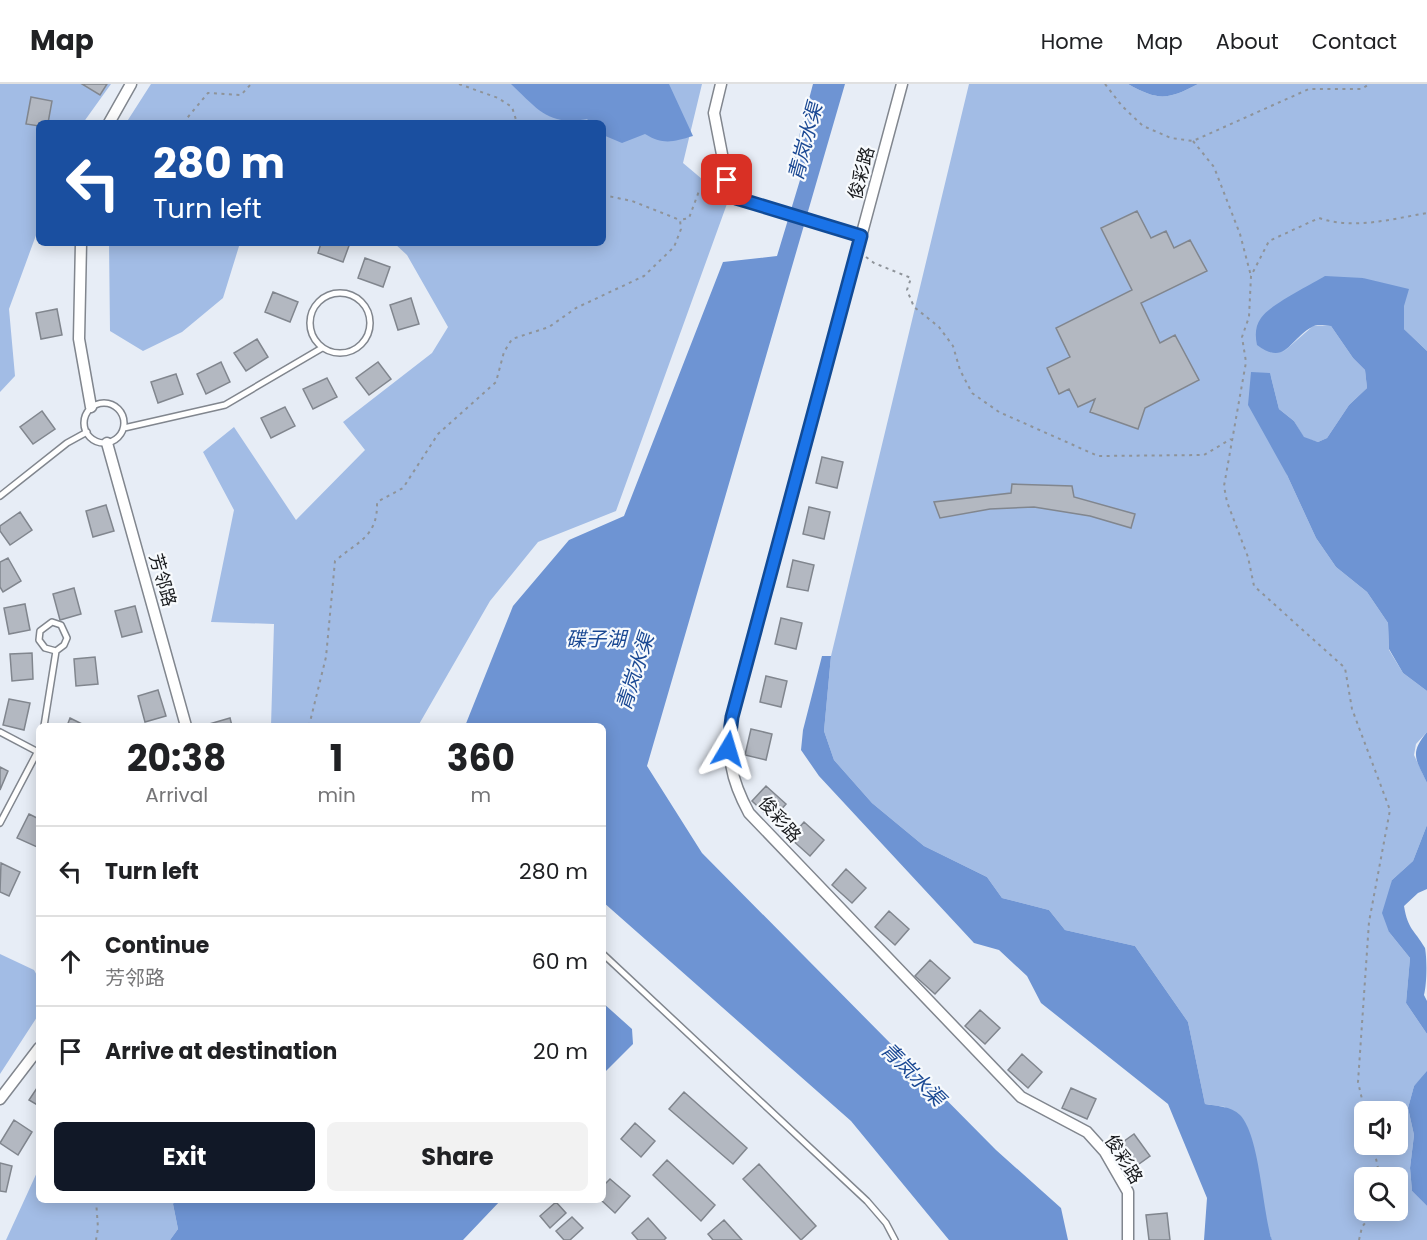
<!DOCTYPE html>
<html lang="en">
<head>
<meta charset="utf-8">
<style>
	:root { --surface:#fff; --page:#f2f2f2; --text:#202124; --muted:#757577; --line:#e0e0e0; --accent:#111827 }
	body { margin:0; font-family:Poppins,"Noto Sans SC",sans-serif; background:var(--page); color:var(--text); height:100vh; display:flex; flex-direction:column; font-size:22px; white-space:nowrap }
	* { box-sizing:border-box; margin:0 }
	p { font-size:20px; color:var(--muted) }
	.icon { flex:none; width:33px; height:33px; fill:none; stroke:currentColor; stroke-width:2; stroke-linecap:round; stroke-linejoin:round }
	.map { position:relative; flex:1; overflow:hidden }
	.drawer { position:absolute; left:36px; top:639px; width:570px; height:480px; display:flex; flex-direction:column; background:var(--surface); border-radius:9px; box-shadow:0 3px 15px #0003 }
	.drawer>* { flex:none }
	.top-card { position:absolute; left:36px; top:36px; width:570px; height:126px; border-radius:9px; box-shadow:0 3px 15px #0003; background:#1a4fa0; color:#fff; overflow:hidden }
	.tools { position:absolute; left:1354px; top:1017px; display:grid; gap:12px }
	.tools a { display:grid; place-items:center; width:54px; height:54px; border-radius:9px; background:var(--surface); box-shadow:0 3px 15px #0003; font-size:30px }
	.pin { position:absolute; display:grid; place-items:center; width:51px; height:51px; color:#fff; margin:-26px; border-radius:12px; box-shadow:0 3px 9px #0006 }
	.me { position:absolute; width:66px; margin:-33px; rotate:7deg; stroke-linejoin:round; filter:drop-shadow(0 0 4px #0008) }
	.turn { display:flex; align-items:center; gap:21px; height:126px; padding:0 18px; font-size:27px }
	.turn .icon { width:78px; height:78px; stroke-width:2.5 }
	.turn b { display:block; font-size:42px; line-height:51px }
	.eta { display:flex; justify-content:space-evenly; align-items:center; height:102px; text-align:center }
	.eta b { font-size:36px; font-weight:700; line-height:42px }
	.action { display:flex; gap:12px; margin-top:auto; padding:12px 18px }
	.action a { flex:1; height:69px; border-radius:9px; background:var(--accent); color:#fff; font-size:24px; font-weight:700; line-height:69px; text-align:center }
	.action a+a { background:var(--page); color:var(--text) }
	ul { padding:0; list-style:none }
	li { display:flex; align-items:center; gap:18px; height:90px; padding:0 18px; border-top:2px solid var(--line) }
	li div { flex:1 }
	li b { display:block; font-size:22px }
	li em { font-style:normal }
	header { display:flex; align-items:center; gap:36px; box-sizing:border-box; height:84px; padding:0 30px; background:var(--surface); border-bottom:2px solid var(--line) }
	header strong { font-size:28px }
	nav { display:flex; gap:33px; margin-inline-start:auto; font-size:21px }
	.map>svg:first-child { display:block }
</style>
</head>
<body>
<header>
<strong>Map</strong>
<nav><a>Home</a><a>Map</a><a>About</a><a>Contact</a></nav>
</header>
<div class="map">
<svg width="1427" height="1156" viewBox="0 0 1427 1156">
	<rect width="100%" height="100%" fill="#e7edf6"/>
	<!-- green -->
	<path fill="#a2bce5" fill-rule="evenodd" d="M0 0H111L83 39H39V143L9 225 15 292 0 308Z
		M151 0H702L683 79 728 117 616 427 538 458 490 517 418 642H271L274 540 211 538 234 426 203 368 234 343 296 436 365 366 343 338 432 269 448 243 407 171 394 159H603V39H126Z
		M969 0H1128C1158 17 1168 16 1198 0H1427V267L1404 245V222L1363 194 1282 269 1313 242H1331L1353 274 1365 286 1367 304 1349 321 1327 354 1318 358 1304 354 1294 337 1279 325 1270 289 1287 391 1316 454 1336 483 1367 508 1388 539 1389 566 1403 589 1427 607V648L1416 660 1414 671 1427 699V741L1413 777 1392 796 1389 848 1410 874 1406 919 1427 950V989L1414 1002 1408 1024 1414 1051 1410 1084 1412 1107 1427 1122V1156H1272L1225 1023 1205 1020 1188 938 1135 862 1065 846 1049 826 1002 814 987 793 924 762 872 719 834 676 824 647 831 572ZM1365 1028H1398V1060H1365ZM1365 1094H1398V1126H1365Z
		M109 159H240L223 214 182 248 143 267 110 247Z
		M0 870 34 886 39 895V930L0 990Z
		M39 1084V1116H175L173 1120 178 1145 170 1156H6Z"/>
	<!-- water -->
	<path fill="#6e94d3" d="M511 0H669L693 52C673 58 663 61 645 50L622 59 603 51V39H591L587 35C547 42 538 25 511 0Z
		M813 0H845L647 682 702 769 996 1066 1061 1124 1068 1156H949L851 1037 603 818V642H465L513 522 569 456 624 432 723 178 777 172 800 96 792 79Z
		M1128 0H1198C1168 16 1158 17 1128 0Z
		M1325 192 1363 194 1409 205 1404 222V245L1427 267V607L1403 589 1389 565 1388 539 1367 508 1336 483 1316 454 1287 391 1248 321 1251 288 1270 289 1279 325 1294 337 1304 353 1318 358 1327 354 1349 321 1367 304 1365 286 1353 274 1331 242C1325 242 1317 240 1312 243 1289 254 1287 283 1257 261 1255 252 1255 242 1261 234 1271 220 1310 201 1325 192Z
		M822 572H831L824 647 834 676 872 719 924 762 987 793 1002 814 1049 826 1065 846 1135 862 1188 938 1205 1020C1216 1022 1231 1022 1240 1031 1260 1052 1262 1125 1272 1156H1204L1207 1114 1168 1020 1041 919 1027 892 999 866 974 859 819 692 801 666 803 646Z
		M1427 648V699C1416 675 1409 670 1427 648Z
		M1427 741V805L1418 809 1404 822C1408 846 1414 845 1425 864 1427 874 1427 900 1424 911L1427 917V950L1406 919 1410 874 1389 848 1382 829 1392 796 1413 777Z
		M603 919 632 945 633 960 603 990Z
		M1427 987V1122L1412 1107 1410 1084 1414 1051 1408 1024 1414 1002Z
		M175 1116H501L463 1156H170L178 1145 173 1120Z"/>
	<!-- building -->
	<path fill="#b3b8c1" stroke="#81868e" stroke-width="1.5" d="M82 0H107L100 11Z
		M31 13 52 17 48 39H39V42L26 40Z
		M1137 127 1151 154 1166 147 1174 164 1190 156 1207 187 1141 219 1160 259 1175 251 1199 296 1145 324 1138 345 1090 328 1095 315 1078 323 1069 305 1059 310 1047 284 1070 273 1056 244 1132 206 1101 144Z
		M321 159H350L343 178 318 169Z
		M365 174 390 183 383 203 358 194Z
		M273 208 298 218 290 238 265 228Z
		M411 214 419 240 398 246 390 221Z
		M57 225 62 251 41 255 36 229Z
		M257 255 268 273 246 287 234 269Z
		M221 278 230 298 206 310 197 290Z
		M378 278 391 295 369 311 356 294Z
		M176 290 183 310 158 319 151 298Z
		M327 294 337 313 313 325 303 305Z
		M285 323 295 342 271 354 261 334Z
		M42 327 55 345 33 360 20 343Z
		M822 373 843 378 837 404 816 399Z
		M1012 400 1072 402 1074 413 1135 430 1131 444 1090 432 1034 423 990 425 940 434 934 418 1011 409Z
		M106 421 114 447 93 453 86 427Z
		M809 423 830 428 824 455 803 450Z
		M20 428 32 446 10 461 0 447V442Z
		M8 474 21 497 3 508 0 503V478Z
		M793 476 814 481 808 507 787 503Z
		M74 504 81 530 60 536 53 510Z
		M25 520 30 546 9 550 4 524Z
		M135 522 142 548 122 553 115 527Z
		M781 534 802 539 796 565 775 560Z
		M32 569 33 595 12 597 10 570Z
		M95 573 98 600 76 602 74 575Z
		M766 592 787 597 781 623 760 618Z
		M158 606 166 632 145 638 138 612Z
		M9 615 30 619 24 646 3 641Z
		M70 634 86 642H67Z
		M230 634 232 642H209V640Z
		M751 645 772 650 766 676 745 671Z
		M0 683 8 687 0 706Z
		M766 702 786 720 772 736 752 717Z
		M29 730 39 735 37 763 17 754Z
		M804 738 824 756 810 772 790 754Z
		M1 779 20 788 9 812 0 808Z
		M846 785 866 804 852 819 832 801Z
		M889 827 909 845 895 861 875 843Z
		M930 876 950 894 935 910 915 892Z
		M980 926 1000 944 985 960 965 942Z
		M1022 970 1042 988 1028 1004 1008 986Z
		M39 1001V1022L29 1016Z
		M1071 1004 1096 1015 1087 1035 1062 1024Z
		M684 1008 747 1064 733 1080 669 1025Z
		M14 1036 32 1048 18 1071 0 1059Z
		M635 1039 655 1057 641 1073 621 1055Z
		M1134 1050 1150 1072 1132 1085 1116 1063Z
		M667 1076 715 1121 701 1137 653 1091Z
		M0 1079 12 1082 6 1108 0 1107Z
		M759 1080 816 1142 801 1156 743 1095Z
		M610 1095 630 1112 615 1129 601 1116 603 1102Z
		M556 1118 566 1129 550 1144 540 1132Z
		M1167 1129 1170 1156H1149L1146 1131Z
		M572 1133 583 1144 570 1156H564L556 1147Z
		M648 1134 666 1154 664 1156H638L632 1149Z
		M724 1136 742 1156H713L708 1150Z"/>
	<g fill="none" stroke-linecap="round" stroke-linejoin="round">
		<defs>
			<path id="service" d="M310 239a30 30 0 1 1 60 0a30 30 0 1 1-60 0Z
				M84 339a20 20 0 1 1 40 0a20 20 0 1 1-40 0Z
				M124 344 225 321 322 264
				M0 412 67 359 87 348
				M44 642 56 567 64 561 67 554 61 541 52 538 40 547 39 556 45 564 56 567
				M0 648 38 668
				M0 739 39 665
				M603 870 867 1117 886 1139 895 1156"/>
			<path id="minor" d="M721 0 714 29 727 96 736 114 861 152
				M902 0 732 633C727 672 730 694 749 729L1021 1013 1087 1048 1105 1068 1128 1108V1156
				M109 39 131 0
				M81 159 79 255 91 323
				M107 359 186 642
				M0 1015 39 964"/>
		</defs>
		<!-- service casing -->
		<use href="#service" stroke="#81868e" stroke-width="8"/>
		<!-- minor casing -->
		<use href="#minor" stroke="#81868e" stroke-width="13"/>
		<!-- path -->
		<path stroke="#8e9399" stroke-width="2" stroke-dasharray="3 4.5" stroke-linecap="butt" d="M459 0 498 14 512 23 517 39
			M1105 0 1122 22 1143 42 1171 54 1193 57 1309 5H1362L1369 0
			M183 39 208 9 241 11 251 0
			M1193 57 1214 83 1240 150 1251 192
			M603 111 632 117 680 136
			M866 173 874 179 911 194 907 206 914 223 939 243 953 262 960 286 972 309 999 328 1098 372 1204 371 1231 355
			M309 642 326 573 335 477C358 457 378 453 377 418L403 404 438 350 496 298 504 268 512 255 549 243 576 224 644 192 674 163 681 145 680 136 689 134 699 107 713 103 719 106
			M1365 1028 1358 998 1369 838 1390 726 1352 625 1345 584 1254 502 1248 473 1227 418 1224 402 1246 278 1242 253 1249 233 1251 192 1269 157 1319 134C1354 146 1391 135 1427 129
			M1373 1060 1380 1094
			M96 1116 98 1144 96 1156
			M1359 1156 1362 1143 1375 1126"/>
		<!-- service -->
		<use href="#service" stroke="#fff" stroke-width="5"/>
		<!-- minor -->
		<use href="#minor" stroke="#fff" stroke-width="10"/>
	</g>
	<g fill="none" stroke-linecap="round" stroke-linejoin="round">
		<defs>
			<path id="route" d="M727 96 736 114 861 152 732 633 728 665"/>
		</defs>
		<!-- route casing -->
		<use href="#route" stroke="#114b97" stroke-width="15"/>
		<!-- route -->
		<use href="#route" stroke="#1a73e8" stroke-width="10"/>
	</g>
	<g text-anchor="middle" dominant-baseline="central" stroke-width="4.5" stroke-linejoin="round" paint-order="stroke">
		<!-- street labels -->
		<g font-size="18" fill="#181a1d" stroke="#f7fafd">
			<text transform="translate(861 89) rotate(-75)">俊彩路</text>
			<text transform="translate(163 496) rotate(74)">芳邻路</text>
			<text transform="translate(780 735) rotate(49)">俊彩路</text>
			<text transform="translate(1124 1075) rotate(58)">俊彩路</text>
		</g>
		<!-- water labels -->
		<g font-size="20" font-style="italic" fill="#1a4893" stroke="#f7fafd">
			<text transform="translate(805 58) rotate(-75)">青岚水渠</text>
			<text x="596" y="555">碟子湖</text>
			<text transform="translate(635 588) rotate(-72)">青岚水渠</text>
			<text transform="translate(913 990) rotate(45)">青岚水渠</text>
		</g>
	</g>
</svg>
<div class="tools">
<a><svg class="icon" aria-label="sound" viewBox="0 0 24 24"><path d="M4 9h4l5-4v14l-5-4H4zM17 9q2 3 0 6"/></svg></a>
<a><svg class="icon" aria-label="search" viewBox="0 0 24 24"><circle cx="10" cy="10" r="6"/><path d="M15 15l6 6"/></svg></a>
</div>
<div class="pin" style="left:727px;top:96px;background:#d93025"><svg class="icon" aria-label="arrive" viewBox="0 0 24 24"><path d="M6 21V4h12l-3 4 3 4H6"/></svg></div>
<svg class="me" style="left:728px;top:665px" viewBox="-20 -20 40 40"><path d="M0-17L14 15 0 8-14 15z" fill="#1a73e8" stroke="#fff" stroke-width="4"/></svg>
<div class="top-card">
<div class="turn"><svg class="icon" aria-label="left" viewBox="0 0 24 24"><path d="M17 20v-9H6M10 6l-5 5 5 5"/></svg><div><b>280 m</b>Turn left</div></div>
</div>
<section class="drawer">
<div class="eta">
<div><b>20:38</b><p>Arrival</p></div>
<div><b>1</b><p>min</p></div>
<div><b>360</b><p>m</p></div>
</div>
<ul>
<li><svg class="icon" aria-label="left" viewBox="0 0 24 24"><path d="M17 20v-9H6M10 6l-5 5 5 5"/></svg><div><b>Turn left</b></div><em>280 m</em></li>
<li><svg class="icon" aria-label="ahead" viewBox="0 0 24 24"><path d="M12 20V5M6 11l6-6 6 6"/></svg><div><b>Continue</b><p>芳邻路</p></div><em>60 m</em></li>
<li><svg class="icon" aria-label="arrive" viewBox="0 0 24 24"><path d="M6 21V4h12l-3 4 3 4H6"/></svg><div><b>Arrive at destination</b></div><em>20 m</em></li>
</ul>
<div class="action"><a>Exit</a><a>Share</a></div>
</section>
</div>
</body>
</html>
